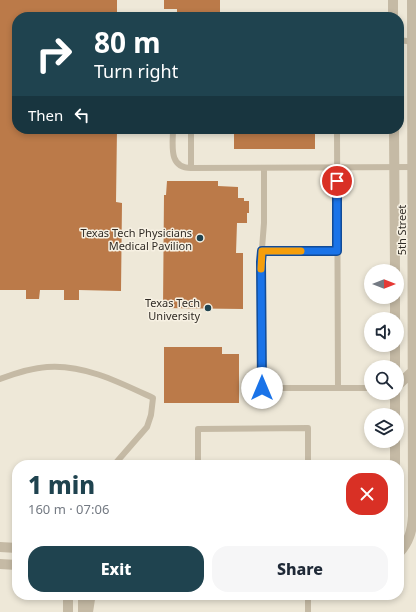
<!DOCTYPE html>
<html lang="en">
<head>
<meta charset="utf-8">
<style>
	:root { --surface:#fff; --page:#f6f6f7; --text:#1f2937; --muted:#747a83; --accent:#1f434f }
	body { margin:0; font-family:"Noto Sans",sans-serif; background:var(--page); color:var(--text); height:100vh; display:flex; flex-direction:column; font-size:15px; white-space:nowrap }
	* { box-sizing:border-box; margin:0 }
	p { font-size:13px; color:var(--muted) }
	.icon { flex:none; width:22px; height:22px; fill:none; stroke:currentColor; stroke-width:2; stroke-linecap:round; stroke-linejoin:round }
	.map { position:relative; flex:1; overflow:hidden }
	.panel { position:absolute; left:12px; top:460px; width:392px; height:140px; display:flex; flex-direction:column; background:var(--surface); border-radius:16px; box-shadow:0 2px 6px #0003 }
	.panel>* { flex:none }
	.guide { position:absolute; left:12px; top:12px; width:392px; height:122px; border-radius:16px; box-shadow:0 2px 6px #0003; background:#1f434f; color:#fff; overflow:hidden }
	.needle { width:26px; rotate:90deg }
	.fabs { position:absolute; left:364px; top:264px; display:grid; gap:8px }
	.fabs a { display:grid; place-items:center; width:40px; height:40px; border-radius:50%; background:var(--surface); box-shadow:0 2px 6px #0003; font-size:20px }
	.pin { position:absolute; display:grid; place-items:center; width:34px; height:34px; color:#fff; margin:-17px; border:2px solid #fff; border-radius:50%; box-shadow:0 1px 4px #0007 }
	.me { position:absolute; width:44px; margin:-22px; rotate:0deg; stroke-linejoin:round; filter:drop-shadow(0 0 3px #0008) }
	.turn { display:flex; align-items:center; gap:14px; height:84px; padding:0 16px; font-size:18px }
	.turn .icon { width:52px; height:52px; stroke-width:2.5 }
	.turn b { display:block; font-size:28px; line-height:34px }
	.then { display:flex; align-items:center; height:38px; padding:0 16px; background:#0003; gap:8px; font-size:15px }
	.round { display:grid; place-items:center; flex:none; width:42px; height:42px; border-radius:16px; background:var(--page) }
	.head { display:flex; align-items:center; justify-content:space-between; height:68px; padding:0 16px }
	h1 { font-size:24px; font-weight:800; line-height:30px; color:var(--accent) }
	.cta { display:flex; gap:8px; margin-top:auto; padding:8px 16px }
	.cta a { flex:1; height:46px; border-radius:16px; background:var(--accent); color:#fff; font-size:16px; font-weight:800; line-height:46px; text-align:center }
	.cta a+a { background:var(--page); color:var(--text) }
	.map>svg:first-child { display:block }
</style>
</head>
<body>
<div class="map">
<svg width="416" height="612" viewBox="0 0 416 612">
	<rect width="100%" height="100%" fill="#eee8d8"/>
	<!-- building -->
	<path fill="#bb7a49" d="M0 0H117V17H17V129H117L116 202 122 203 121 291 79 290V300H64V290H40L39 299H26V290H0Z
		M164 0H220V17H177V9H164Z
		M234 129H315V149H234Z
		M167 181H218V186L238 187V198H244V201H249V213H247V223H237L236 253H243V309L163 308 164 195H166Z
		M164 347H222V354H239V403H164Z"/>
	<g fill="none" stroke-linecap="round" stroke-linejoin="round">
		<!-- service -->
		<path stroke="#c5baa5" stroke-width="6" d="M399 40 414 42
			M173 129C173 145 168 168 191 168
			M191 129V168L414 167
			M337 129 338 388
			M264 168V223L261 261 263 388H371
			M262 251H337
			M0 379C16 373 31 368 47 367 84 364 121 383 153 398L151 415 147 427 114 465
			M198 465V429L308 428V465
			M308 595V612"/>
		<!-- minor -->
		<path stroke="#c5baa5" stroke-width="10" d="M393 0V17
			M394 129 395 271
			M395 297V319
			M395 345V367
			M397 386 413 371H416
			M395 393V415
			M395 441V465
			M0 547 17 548
			M399 553C409 542 412 531 413 516L412 0
			M0 564 17 565
			M68 612V595
			M83 612V595
			M88 612 90 599 92 595"/>
	</g>
	<g fill="none" stroke-linecap="round" stroke-linejoin="round">
		<defs>
			<path id="route" d="M262 388 261 262 262 251H337V181"/>
		</defs>
		<!-- route casing -->
		<use href="#route" stroke="#114b97" stroke-width="10"/>
		<!-- route -->
		<use href="#route" stroke="#1a73e8" stroke-width="7"/>
		<!-- slow -->
		<path stroke="#f59e0b" stroke-width="7" d="M261 269 262 251H301"/>
	</g>
	<!-- markers -->
	<g fill="#1f434f" stroke="#f7f1e3" stroke-width="1.5">
		<circle cx="200" cy="238" r="4"/>
		<circle cx="208" cy="308" r="4"/>
	</g>
	<g text-anchor="middle" dominant-baseline="central" stroke-width="3" stroke-linejoin="round" paint-order="stroke">
		<!-- street labels -->
		<g font-size="11" fill="#312c26" stroke="#f7f1e3">
			<text transform="translate(401 230) rotate(-90)">5th Street</text>
		</g>
		<!-- poi labels -->
		<g font-size="11" fill="#312c26" stroke="#f7f1e3" text-anchor="end">
			<text x="192" y="232">Texas Tech Physicians<tspan x="192" dy="13">Medical Pavilion</tspan></text>
			<text x="200" y="302">Texas Tech<tspan x="200" dy="13">University</tspan></text>
		</g>
	</g>
</svg>
<div class="fabs">
<a><svg class="needle" viewBox="-14 -14 28 28"><path d="M0-13l5 13h-10z" fill="#e53935"/><path d="M0 13l5-13h-10z" fill="#747a83"/></svg></a>
<a><svg class="icon" aria-label="sound" viewBox="0 0 24 24"><path d="M4 9h4l5-4v14l-5-4H4zM17 9q2 3 0 6"/></svg></a>
<a><svg class="icon" aria-label="search" viewBox="0 0 24 24"><circle cx="10" cy="10" r="6"/><path d="M15 15l6 6"/></svg></a>
<a><svg class="icon" aria-label="layers" viewBox="0 0 24 24"><path d="M12 4l9 5-9 5-9-5zM3 14l9 5 9-5"/></svg></a>
</div>
<div class="pin" style="left:337px;top:181px;background:#d93025"><svg class="icon" aria-label="arrive" viewBox="0 0 24 24"><path d="M6 21V4h12l-3 4 3 4H6"/></svg></div>
<svg class="me" style="left:262px;top:388px" viewBox="-20 -20 40 40"><circle r="19" fill="#fff"/><path d="M0-13L10 11 0 6-10 11z" fill="#1a73e8"/></svg>
<div class="guide">
<div class="turn"><svg class="icon" aria-label="right" viewBox="0 0 24 24"><path d="M7 20v-9h11M14 6l5 5-5 5"/></svg><div><b>80 m</b>Turn right</div></div>
<div class="then">Then<svg class="icon" aria-label="left" viewBox="0 0 24 24"><path d="M17 20v-9H6M10 6l-5 5 5 5"/></svg></div>
</div>
<section class="panel">
<div class="head"><div><h1>1 min</h1><p>160 m · 07:06</p></div><a class="round" style="background:#d93025;color:#fff"><svg class="icon" aria-label="close" viewBox="0 0 24 24"><path d="M6 6l12 12M18 6L6 18"/></svg></a></div>
<div class="cta"><a>Exit</a><a>Share</a></div>
</section>
</div>
</body>
</html>
